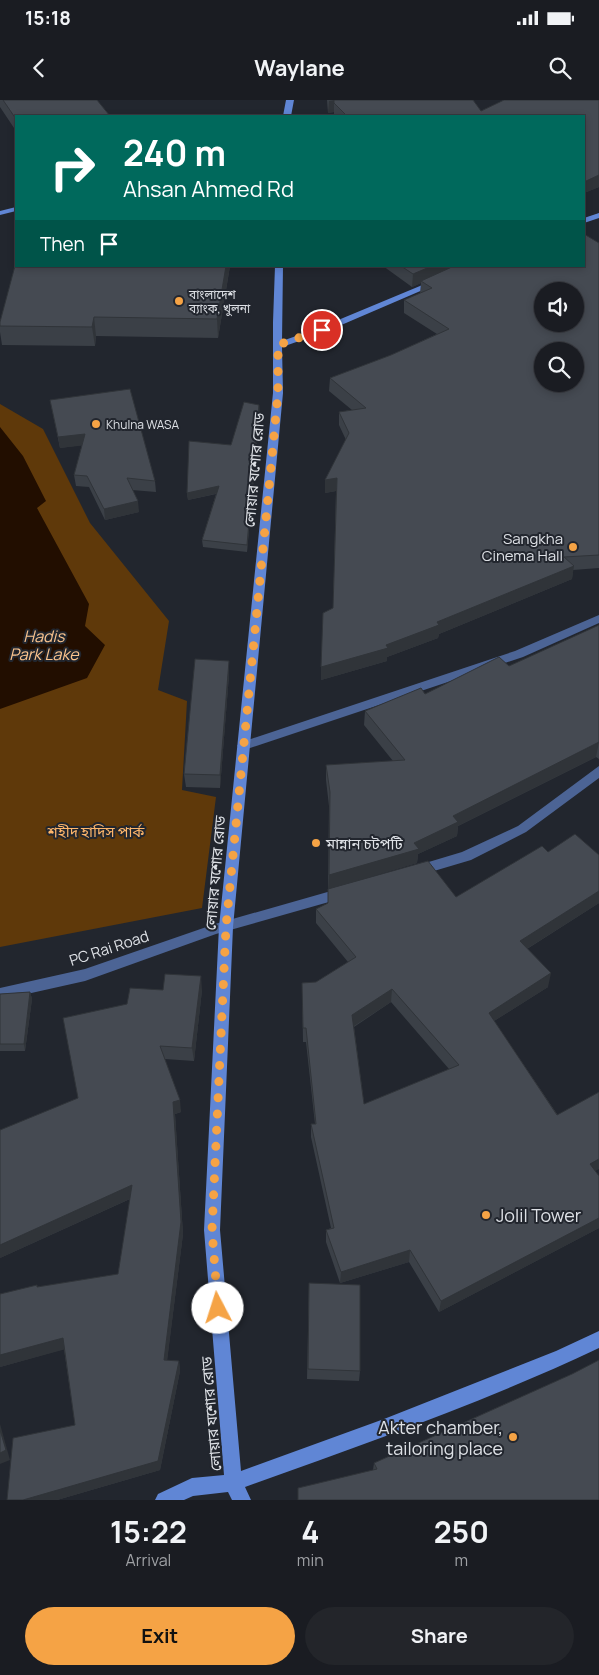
<!DOCTYPE html>
<html lang="en">
<head>
<meta charset="utf-8">
<style>
	:root { --surface:#1a1c22; --page:#23252a; --text:#f1f3f6; --muted:#9fa1a5; --line:#383a40; --accent:#f5a345 }
	body { margin:0; font-family:Manrope,"Noto Sans Bengali",sans-serif; background:var(--page); color:var(--text); height:100vh; display:flex; flex-direction:column; font-size:19px; white-space:nowrap }
	* { box-sizing:border-box; margin:0 }
	p { font-size:16px; color:var(--muted) }
	.icon { flex:none; width:28px; height:28px; fill:none; stroke:currentColor; stroke-width:2; stroke-linecap:round; stroke-linejoin:round }
	.map { position:relative; height:1400px; overflow:hidden }
	.details { display:flex; flex-direction:column; background:var(--surface); flex:1 }
	.details>* { flex:none }
	.top-card { position:absolute; left:15px; top:15px; width:570px; height:152px; border-radius:0px; box-shadow:0 2px 8px #0003,0 0 0 1px var(--line); background:#00695c; color:#fff; overflow:hidden }
	.buttons { position:absolute; left:534px; top:182px; display:grid; gap:10px }
	.buttons a { display:grid; place-items:center; width:50px; height:50px; border-radius:50%; background:var(--surface); box-shadow:0 2px 8px #0003,0 0 0 1px var(--line); font-size:25px }
	.pin { position:absolute; display:grid; place-items:center; width:42px; height:42px; color:#fff; margin:-21px; border:2px solid #fff; border-radius:50%; box-shadow:0 1px 5px #0007 }
	.me { position:absolute; width:55px; margin:-28px; rotate:355deg; stroke-linejoin:round; filter:drop-shadow(0 0 4px #0008) }
	.turn { display:flex; align-items:center; gap:18px; height:105px; padding:0 25px; font-size:22px }
	.turn .icon { width:65px; height:65px; stroke-width:2.5 }
	.turn b { display:block; font-size:35px; line-height:42px }
	.then { display:flex; align-items:center; height:48px; padding:0 25px; background:#0003; gap:10px; font-size:19px }
	.eta { display:flex; justify-content:space-evenly; align-items:center; height:85px; text-align:center }
	.eta b { font-size:30px; font-weight:700; line-height:35px }
	.cta { display:flex; gap:10px; margin-top:auto; padding:10px 25px }
	.cta a { flex:1; height:58px; border-radius:30px; background:var(--accent); color:#111; font-size:20px; font-weight:700; line-height:58px; text-align:center }
	.cta a+a { background:var(--page); color:var(--text) }
	.status { display:flex; justify-content:space-between; align-items:center; height:35px; padding:0 25px; background:var(--surface); direction:ltr }
	.status svg { height:14px; fill:currentColor }
	header { display:flex; justify-content:space-between; align-items:center; height:65px; padding:0 25px; background:var(--surface); font-size:22px; font-weight:700 }
	.map>svg:first-child { display:block }
</style>
</head>
<body>
<div class="status"><b>15:18</b><svg viewBox="0 0 49 12"><path d="M0 12V9h3v3zM5 12V6h3v6zM10 12V3h3v9zM15 12V0h3v12zM26 1h20v11H26zM47 4h2v5h-2z"/></svg></div>
<header><svg class="icon" aria-label="back" viewBox="0 0 24 24"><path d="M15 5l-7 7 7 7"/></svg>Waylane<svg class="icon" aria-label="search" viewBox="0 0 24 24"><circle cx="10" cy="10" r="6"/><path d="M15 15l6 6"/></svg></header>
<div class="map">
<svg width="599" height="1400" viewBox="0 0 599 1400">
	<rect width="100%" height="100%" fill="#22262e"/>
	<!-- green -->
	<path fill="#5f390a" d="M0 304 43 329 90 423 169 521 158 590 187 601 182 690 216 697 202 808 0 847Z"/>
	<!-- water -->
	<path fill="#220e00" d="M0 327 23 356 46 401 37 408 89 504 85 526 105 545 87 578 0 609Z"/>
	<g fill="none" stroke-linecap="round" stroke-linejoin="round">
		<!-- street -->
		<path fill="#4c6495" fill-rule="evenodd" d="M599 515V523L523 557 247 649 243 650 237 646 239 643 515 551Z
			M599 666V678L526 732 471 760 417 776 412 775 410 771 412 767 462 752 518 726Z
			M345 787 350 788 352 792 350 796 216 834 85 881 0 900V888L85 869 215 824Z"/>
		<!-- secondary -->
		<path fill="#6086d5" fill-rule="evenodd" d="M286 0H294L291 16H283Z
			M16 107V111L0 115V111Z
			M599 113V118L584 123V118Z
			M275 166H283L282 241 319 228 432 181 439 183 325 232 282 247 283 293 233 827 220 1130 241 1371 384 1319 556 1251 599 1231V1248C485 1302 364 1344 245 1387L251 1400H232L228 1392 193 1396 184 1400H155L158 1394 192 1378 224 1375 204 1130 219 827 273 293V222Z"/>
	</g>
	<!-- wall -->
	<path fill="#3b4047" fill-rule="evenodd" d="M0 0H97L16 16V31L0 7Z
		M327 0H473L481 11 504 0H599V87L584 93V16H335L334 15V12L328 13Z
		M599 143V468L573 470 572 479 439 534 438 538 387 557V561L321 580 333 508 336 391 325 393V380L346 340 339 325V312L352 310 329 291 330 278 391 255 437 234 404 213V200L420 193 421 183 412 187 383 166H584Z
		M16 166H230L218 238 96 236 95 246 2 245 0 232V222Z
		M50 300 155 381 156 392 132 390 139 412 105 420 89 387 76 386 74 375 82 345 60 348Z
		M260 312 247 452 203 447 202 440 216 394 188 400 187 393Z
		M599 525V659L596 657 458 726 457 736 418 754 417 763 328 789 329 706 326 680V665L393 661 364 625 365 611 425 594 509 566Z
		M229 575 220 688 186 687 184 674Z
		M548 752 599 755V803L527 849 548 887 494 921 599 1076V1128L439 1212 409 1162 340 1183 326 1142V1130L331 1128 311 1037V1024H315L306 942H303L302 883 316 882 348 862 316 823V809L456 797ZM391 902 449 969 364 1004 354 927Z
		M163 890H202L194 961 165 959 181 1012 175 1014 183 1134 167 1260 179 1261 180 1271 160 1370 57 1400H7L75 1325 64 1249 0 1267 38 1187 118 1174 130 1099 0 1158 78 998 127 904Z
		M30 892 32 899 25 951H0V894Z
		M309 1183 360 1271 359 1281 307 1279Z
		M572 1274 599 1400 373 1370 374 1363Z"/>
	<!-- shaded-wall -->
	<path fill="#303439" d="M334 0V12L328 13 329 1Z
		M599 75V87L584 93V82Z
		M226 166H230L218 238 217 219Z
		M432 166H462L421 181V183L412 187 413 174Z
		M94 217 96 236 95 246 92 227Z
		M259 305 260 312 247 452V445Z
		M85 334 87 345 60 348 58 337Z
		M337 378 336 391 325 393V380Z
		M219 386V393L188 400 187 393Z
		M138 401 139 412 105 420 104 409Z
		M574 466 572 479 439 534 438 538 387 557V561L321 580V567L386 545 437 522Z
		M229 561V575L220 688V675Z
		M599 642 596 657 458 726 457 736 418 754 417 763 328 789 329 775 414 743 453 716Z
		M599 791V803L517 855 520 841Z
		M551 873 548 887 486 926 489 913Z
		M201 876 202 890 194 961 192 948Z
		M392 889 391 902 351 928 352 915Z
		M30 892 32 899 25 951 24 944Z
		M180 1000 181 1012 175 1014 183 1134 166 1270 164 1260 173 1002Z
		M599 1059V1069L586 1076 590 1064Z
		M132 1085 134 1097 0 1158V1145Z
		M599 1118V1128L439 1212 441 1201Z
		M410 1150 409 1162 340 1183 341 1172Z
		M63 1238 66 1249 0 1267V1255Z
		M179 1261 180 1271 160 1370 57 1400H23Z
		M0 1324 10 1360 0 1364Z"/>
	<!-- building -->
	<path fill="#454a52" stroke="#303439" fill-rule="evenodd" d="M3 0H97L110 16H16V19Z
		M334 0H473L481 11 504 0H599V75L584 82V16H347L334 3Z
		M584 134 599 143V455L564 457 574 466 437 522 439 525 386 545 388 548 321 567 323 513 333 508 337 378 325 380 349 333 339 312 366 308 330 278 391 255 449 229 404 200 432 188 421 181 454 166H584ZM542 191H575V224H542ZM542 251H575V284H542Z
		M16 162V166H226L217 219 94 217 92 227 0 226V222Z
		M401 166H432L413 174Z
		M130 289 155 381 127 378 138 401 104 409 87 376 74 375 85 334 58 337 50 300Z
		M244 302 259 305 247 445 202 440 219 386 187 393 189 341 231 345Z
		M599 525V642L453 716 458 722 414 743 419 749 329 775 330 692 326 665 405 660 365 611 421 588 425 594 499 557 509 566Z
		M195 559 229 561 220 675 184 674Z
		M575 734 599 755V791L520 841 551 873 489 913 557 1015 599 992V1059L590 1064 599 1076V1118L441 1201 410 1150 341 1172 326 1130 334 1128 311 1024H316L306 928H303L302 883 316 882 356 857 316 809 328 803V789L428 761 456 797 542 746 548 752ZM392 889 459 965 364 1004 352 915Z
		M165 874 201 876 192 948 160 946 180 1000 173 1002 181 1122 164 1260 179 1261 158 1361 23 1400H7L13 1338 75 1325 63 1238 0 1255V1194L37 1185V1187L118 1174 132 1085 0 1145V1030L78 998 63 918 127 904 130 888 163 890Z
		M30 892 24 944H0V894Z
		M309 1183 360 1185V1271L308 1269Z
		M599 1260V1400H298V1388L377 1369 374 1363 572 1274Z
		M0 1330 6 1350 0 1353Z"/>
	<g fill="none" stroke-linecap="round" stroke-linejoin="round">
		<!-- route -->
		<path stroke="#f5a345" stroke-width="9" stroke-dasharray="0 16.2" d="M218 1208 212 1130 226 827 271 367 278 293V245L322 230"/>
	</g>
	<!-- markers -->
	<g fill="#f5a345" stroke="#22262e" stroke-width="2">
		<circle cx="179" cy="201" r="5"/>
		<circle cx="96" cy="324" r="5"/>
		<circle cx="573" cy="447" r="5"/>
		<circle cx="316" cy="743" r="5"/>
		<circle cx="486" cy="1115" r="5"/>
		<circle cx="513" cy="1337" r="5"/>
	</g>
	<g text-anchor="middle" dominant-baseline="central" stroke-width="4" stroke-linejoin="round" paint-order="stroke">
		<!-- far-poi labels -->
		<g font-size="12" fill="#dde0e5" stroke="#22262e" text-anchor="start">
			<text x="189" y="194">বাংলাদেশ<tspan x="189" dy="14">ব্যাংক, খুলনা</tspan></text>
			<text x="106" y="324">Khulna WASA</text>
		</g>
		<!-- street labels -->
		<g font-size="15" fill="#dde0e5" stroke="#22262e">
			<text transform="translate(254 370) rotate(-85)">লোয়ার যশোর রোড</text>
			<text transform="translate(215 773) rotate(-85)">লোয়ার যশোর রোড</text>
			<text transform="translate(109 848) rotate(-18)">PC Rai Road</text>
			<text transform="translate(211 1314) rotate(-95)">লোয়ার যশোর রোড</text>
		</g>
		<!-- poi labels -->
		<g font-size="15" fill="#dde0e5" stroke="#22262e" text-anchor="end">
			<text x="563" y="438">Sangkha<tspan x="563" dy="17">Cinema Hall</tspan></text>
			<text x="326" y="743" text-anchor="start">মান্নান চটপটি</text>
		</g>
		<!-- park labels -->
		<g font-size="15" fill="#ffb76b" stroke="#22262e">
			<text x="96" y="731">শহীদ হাদিস পার্ক</text>
		</g>
		<!-- water labels -->
		<g font-size="16" font-style="italic" fill="#fbc48e" stroke="#22262e">
			<text x="44" y="536">Hadis<tspan x="44" dy="18">Park Lake</tspan></text>
		</g>
		<!-- near-poi labels -->
		<g font-size="18" fill="#dde0e5" stroke="#22262e" text-anchor="start">
			<text x="496" y="1115">Jolil Tower</text>
			<text x="503" y="1327" text-anchor="end">Akter chamber,<tspan x="503" dy="21">tailoring place</tspan></text>
		</g>
	</g>
</svg>
<div class="buttons">
<a><svg class="icon" aria-label="sound" viewBox="0 0 24 24"><path d="M4 9h4l5-4v14l-5-4H4zM17 9q2 3 0 6"/></svg></a>
<a><svg class="icon" aria-label="search" viewBox="0 0 24 24"><circle cx="10" cy="10" r="6"/><path d="M15 15l6 6"/></svg></a>
</div>
<div class="pin" style="left:322px;top:230px;background:#d93025"><svg class="icon" aria-label="arrive" viewBox="0 0 24 24"><path d="M6 21V4h12l-3 4 3 4H6"/></svg></div>
<svg class="me" style="left:218px;top:1208px" viewBox="-20 -20 40 40"><circle r="19" fill="#fff"/><path d="M0-13L10 11 0 6-10 11z" fill="#f5a345"/></svg>
<div class="top-card">
<div class="turn"><svg class="icon" aria-label="right" viewBox="0 0 24 24"><path d="M7 20v-9h11M14 6l5 5-5 5"/></svg><div><b>240 m</b>Ahsan Ahmed Rd</div></div>
<div class="then">Then<svg class="icon" aria-label="arrive" viewBox="0 0 24 24"><path d="M6 21V4h12l-3 4 3 4H6"/></svg></div>
</div>
</div>
<section class="details">
<div class="eta">
<div><b>15:22</b><p>Arrival</p></div>
<div><b>4</b><p>min</p></div>
<div><b>250</b><p>m</p></div>
</div>
<div class="cta"><a>Exit</a><a>Share</a></div>
</section>
</body>
</html>
